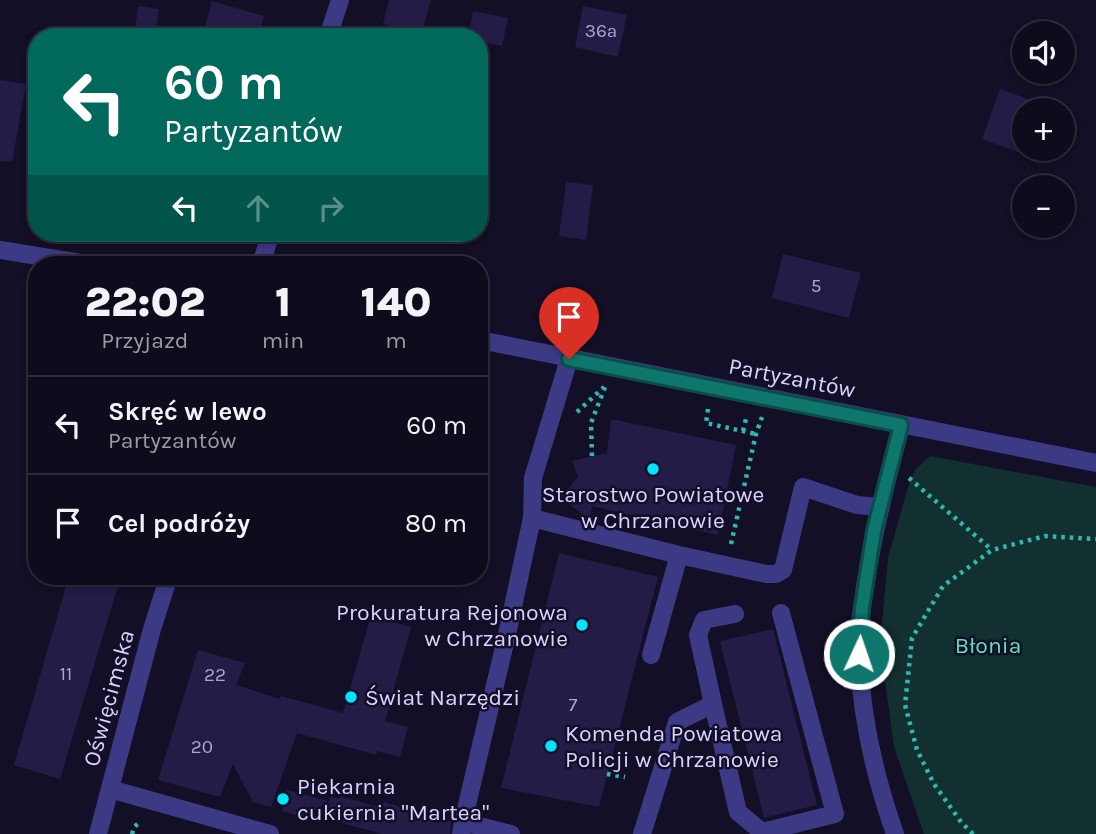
<!DOCTYPE html>
<html lang="pl">
<head>
<meta charset="utf-8">
<style>
	:root { --surface:#0e0b1c; --page:#1c1929; --text:#f1f3f6; --muted:#9b9ba3; --line:#2e2b3b }
	body { margin:0; font-family:Karla,sans-serif; background:var(--page); color:var(--text); height:100vh; display:flex; flex-direction:column; font-size:26px; white-space:nowrap }
	* { box-sizing:border-box; margin:0 }
	p { font-size:23px; color:var(--muted) }
	.icon { flex:none; width:38px; height:38px; fill:none; stroke:currentColor; stroke-width:2; stroke-linecap:round; stroke-linejoin:round }
	.map { position:relative; flex:1; overflow:hidden }
	.panel { position:absolute; left:28px; top:256px; width:460px; height:329px; display:flex; flex-direction:column; background:var(--surface); border-radius:28px; box-shadow:0 4px 10px #0003,0 0 0 2px var(--line) }
	.panel>* { flex:none }
	.banner { position:absolute; left:28px; top:28px; width:460px; height:214px; border-radius:28px; box-shadow:0 4px 10px #0003,0 0 0 2px var(--line); background:#00695c; color:#fff; overflow:hidden }
	.fabs { position:absolute; left:1012px; top:21px; display:grid; gap:14px }
	.fabs a { display:grid; place-items:center; width:63px; height:63px; border-radius:50%; background:var(--surface); box-shadow:0 4px 10px #0003,0 0 0 2px var(--line); font-size:35px }
	.pin { position:absolute; display:grid; place-items:center; width:60px; height:60px; color:#fff; margin:-72px -30px; border-radius:50% 50% 50% 0; rotate:-45deg; box-shadow:0 0 7px #0007 }
	.pin .icon { rotate:45deg }
	.me { position:absolute; width:77px; margin:-38px; rotate:3deg; stroke-linejoin:round; filter:drop-shadow(0 0 5px #0008) }
	.turn { display:flex; align-items:center; gap:24px; height:147px; padding:0 21px; font-size:32px }
	.turn .icon { width:91px; height:91px; stroke-width:2.5 }
	.turn b { display:block; font-size:49px; line-height:60px }
	.lanes { display:flex; align-items:center; height:66px; padding:0 21px; background:#0003; justify-content:center; gap:35px; direction:ltr }
	.lanes .off { opacity:.35 }
	.eta { display:flex; justify-content:space-evenly; align-items:center; height:119px; text-align:center }
	.eta b { font-size:42px; font-weight:800; line-height:49px }
	ul { padding:0; list-style:none }
	li { display:flex; align-items:center; gap:21px; height:98px; padding:0 21px; border-top:2px solid var(--line) }
	li div { flex:1 }
	li b { display:block; font-size:26px }
	li em { font-style:normal }
	.map>svg:first-child { display:block }
</style>
</head>
<body>
<div class="map">
<svg width="1096" height="834" viewBox="0 0 1096 834">
	<rect width="100%" height="100%" fill="#130f26"/>
	<!-- green -->
	<path fill="#12302f" d="M930 456 1096 487V834H924L894 747 880 645 888 558 909 484 915 470Z"/>
	<!-- building -->
	<path fill="#241b47" d="M389 0H431L421 35 383 24Z
		M212 1 264 16 258 37H202Z
		M138 6 159 9 155 37H134Z
		M583 6 627 15 618 57 575 47Z
		M473 11 508 18 502 46 480 42V37H468Z
		M0 80 26 84 12 162 0 161Z
		M1000 89 1052 108V110H1024V149H1038L1035 158 982 139Z
		M566 182 593 185 586 240 559 236Z
		M783 254 861 273 849 318 772 298Z
		M611 419 736 445 718 535 592 506 589 520 561 497 578 477 572 461 607 453Z
		M559 553 658 577 599 807 501 788Z
		M69 576H98L119 582 60 779 14 765Z
		M371 616 411 627 385 721 408 727 400 757 377 751 376 755 297 733 271 807 253 802 233 764 220 797 158 780 198 650 245 663 236 685 280 699 281 696 343 713Z
		M773 629 817 805 764 818 720 641Z
		M286 790 329 801 330 796 340 799V796L382 808 384 802 451 822 450 834H382L324 818 328 801 306 818 282 811Z"/>
	<g fill="none" stroke-linecap="round" stroke-linejoin="round">
		<!-- path -->
		<path stroke="#2fb8b0" stroke-width="4.5" stroke-dasharray="3.5 5" stroke-linecap="butt" d="M292 264 293 257
			M708 409 706 423 756 434
			M577 412 604 387
			M743 431 747 415
			M592 456 591 423 605 387
			M909 478 992 550
			M731 544 756 434 762 417
			M607 774 625 777
			M132 834 134 827 141 821
			M973 834 961 822 934 784 917 750 905 705 912 638 943 586 992 550 1045 536 1096 539"/>
		<!-- service -->
		<path stroke="#3d3a85" stroke-width="18" d="M532 518 679 555 766 574H776L783 570 803 487 857 505 881 507
			M651 655 679 555
			M713 704 698 635 704 620 735 614
			M463 822 508 630 532 518 533 478 569 359
			M461 833 463 822 511 834
			M642 834 677 722 713 704 738 812 762 832 835 814 781 613"/>
		<!-- minor -->
		<path stroke="#3d3a85" stroke-width="18" d="M0 250 87 264
			M480 340 1096 463
			M110 789 270 834
			M895 834C875 777 861 716 859 656 858 631 862 606 866 581 874 528 888 477 901 425"/>
		<!-- tertiary -->
		<path stroke="#3d3a85" stroke-width="18" d="M328 37 340 0
			M261 264 271 233
			M98 834 152 629 169 576"/>
	</g>
	<g fill="none" stroke-linecap="round" stroke-linejoin="round">
		<defs>
			<path id="route" d="M569 359 901 425 874 531 862 608 859 654"/>
		</defs>
		<!-- route casing -->
		<use href="#route" stroke="#0a4d48" stroke-width="18"/>
		<!-- route -->
		<use href="#route" stroke="#0f766e" stroke-width="12"/>
	</g>
	<!-- markers -->
	<g fill="#00e5ff" stroke="#130f26" stroke-width="2.5">
		<circle cx="653" cy="469" r="7"/>
		<circle cx="582" cy="625" r="7"/>
		<circle cx="351" cy="697" r="7"/>
		<circle cx="551" cy="746" r="7"/>
		<circle cx="283" cy="799" r="7"/>
	</g>
	<g text-anchor="middle" dominant-baseline="central" stroke-width="5" stroke-linejoin="round" paint-order="stroke">
		<!-- number labels -->
		<g font-size="19" fill="#aca6d1">
			<text x="601" y="31">36a</text>
			<text x="816" y="286">5</text>
			<text x="66" y="674">11</text>
			<text x="215" y="675">22</text>
			<text x="573" y="705">7</text>
			<text x="202" y="747">20</text>
		</g>
		<!-- street labels -->
		<g font-size="23" fill="#d9d4ff" stroke="#130f26">
			<text transform="translate(792 378) rotate(11)">Partyzantów</text>
			<text transform="translate(109 698) rotate(-75)">Oświęcimska</text>
		</g>
		<!-- poi labels -->
		<g font-size="23" fill="#d9d4ff" stroke="#130f26" text-anchor="start">
			<text x="653" y="494" text-anchor="middle">Starostwo Powiatowe<tspan x="653" dy="26">w Chrzanowie</tspan></text>
			<text x="568" y="612" text-anchor="end">Prokuratura Rejonowa<tspan x="568" dy="26">w Chrzanowie</tspan></text>
			<text x="365" y="697">Świat Narzędzi</text>
			<text x="565" y="733">Komenda Powiatowa<tspan x="565" dy="26">Policji w Chrzanowie</tspan></text>
			<text x="297" y="786">Piekarnia<tspan x="297" dy="26">cukiernia "Martea"</tspan></text>
		</g>
		<!-- park labels -->
		<g font-size="23" fill="#5fe0c0" stroke="#130f26">
			<text x="988" y="645">Błonia</text>
		</g>
	</g>
</svg>
<div class="fabs">
<a><svg class="icon" aria-label="sound" viewBox="0 0 24 24"><path d="M4 9h4l5-4v14l-5-4H4zM17 9q2 3 0 6"/></svg></a>
<a>+</a>
<a>−</a>
</div>
<div class="pin" style="left:569px;top:359px;background:#d93025"><svg class="icon" aria-label="arrive" viewBox="0 0 24 24"><path d="M6 21V4h12l-3 4 3 4H6"/></svg></div>
<svg class="me" style="left:859px;top:654px" viewBox="-20 -20 40 40"><circle r="17" fill="#0f766e" stroke="#fff" stroke-width="3"/><path d="M0-11L8 9 0 5-8 9z" fill="#fff"/></svg>
<div class="banner">
<div class="turn"><svg class="icon" aria-label="left" viewBox="0 0 24 24"><path d="M17 20v-9H6M10 6l-5 5 5 5"/></svg><div><b>60 m</b>Partyzantów</div></div>
<div class="lanes"><svg class="icon" aria-label="left" viewBox="0 0 24 24"><path d="M17 20v-9H6M10 6l-5 5 5 5"/></svg><svg class="icon off" aria-label="ahead" viewBox="0 0 24 24"><path d="M12 20V5M6 11l6-6 6 6"/></svg><svg class="icon off" aria-label="right" viewBox="0 0 24 24"><path d="M7 20v-9h11M14 6l5 5-5 5"/></svg></div>
</div>
<section class="panel">
<div class="eta">
<div><b>22:02</b><p>Przyjazd</p></div>
<div><b>1</b><p>min</p></div>
<div><b>140</b><p>m</p></div>
</div>
<ul>
<li><svg class="icon" aria-label="left" viewBox="0 0 24 24"><path d="M17 20v-9H6M10 6l-5 5 5 5"/></svg><div><b>Skręć w lewo</b><p>Partyzantów</p></div><em>60 m</em></li>
<li><svg class="icon" aria-label="arrive" viewBox="0 0 24 24"><path d="M6 21V4h12l-3 4 3 4H6"/></svg><div><b>Cel podróży</b></div><em>80 m</em></li>
</ul>
</section>
</div>
</body>
</html>
